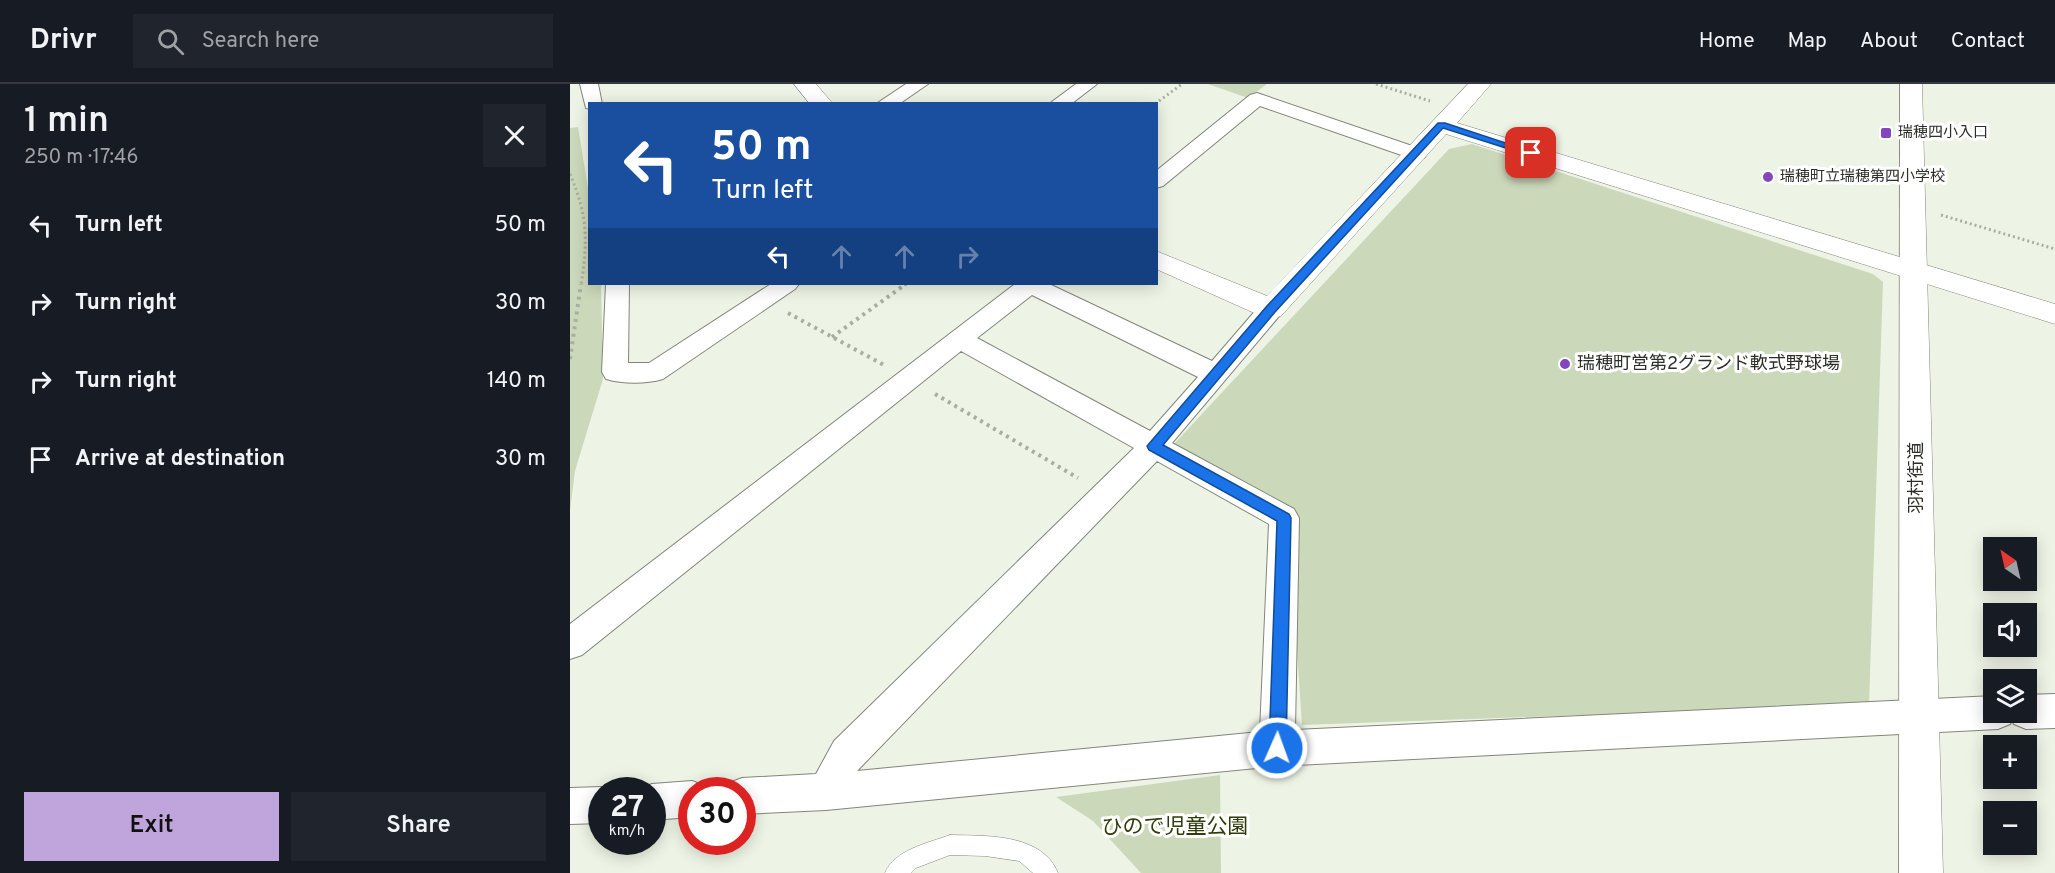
<!DOCTYPE html>
<html lang="en">
<head>
<meta charset="utf-8">
<style>
	:root { --surface:#171b24; --page:#20242c; --text:#f1f3f6; --muted:#9ea1a6; --line:#363941; --accent:#c0a5dc }
	body { margin:0; font-family:Overpass,"Noto Sans JP",sans-serif; background:var(--page); color:var(--text); height:100vh; display:flex; flex-direction:column; font-size:22px; white-space:nowrap }
	* { box-sizing:border-box; margin:0 }
	p { font-size:20px; color:var(--muted) }
	.icon { flex:none; width:33px; height:33px; fill:none; stroke:currentColor; stroke-width:2; stroke-linecap:round; stroke-linejoin:round }
	.map { position:relative; flex:1; overflow:hidden }
	.drawer { display:flex; flex-direction:column; background:var(--surface); width:570px }
	.drawer>* { flex:none }
	.hud { position:absolute; left:18px; top:18px; width:570px; height:183px; border-radius:0px; box-shadow:0 3px 15px #0003; background:#1a4fa0; color:#fff; overflow:hidden }
	.needle { width:39px; rotate:326deg }
	.tools { position:absolute; left:1413px; top:453px; display:grid; gap:12px }
	.tools a { display:grid; place-items:center; width:54px; height:54px; border-radius:0px; background:var(--surface); box-shadow:0 3px 15px #0003; font-size:30px }
	.speed { position:absolute; left:18px; top:693px; display:flex; gap:12px; font-size:30px; font-weight:700; text-align:center }
	.speed>* { display:grid; place-content:center; width:78px; height:78px; border-radius:50%; background:var(--surface); box-shadow:0 3px 15px #0003; line-height:1 }
	.speed small { font-size:15px; font-weight:400 }
	.speed .limit { border:9px solid #d22; background:#fff; color:#111 }
	.pin { position:absolute; display:grid; place-items:center; width:51px; height:51px; color:#fff; margin:-26px; border-radius:12px; box-shadow:0 3px 9px #0006 }
	.me { position:absolute; width:66px; margin:-33px; rotate:2deg; stroke-linejoin:round; filter:drop-shadow(0 0 4px #0008) }
	.turn { display:flex; align-items:center; gap:21px; height:126px; padding:0 24px; font-size:27px }
	.turn .icon { width:78px; height:78px; stroke-width:2.5 }
	.turn b { display:block; font-size:42px; line-height:51px }
	.lanes { display:flex; align-items:center; height:57px; padding:0 24px; background:#0003; justify-content:center; gap:30px; direction:ltr }
	.lanes .off { opacity:.35 }
	.round { display:grid; place-items:center; flex:none; width:63px; height:63px; border-radius:0px; background:var(--page) }
	.headline { display:flex; align-items:center; justify-content:space-between; height:102px; padding:0 24px }
	h1 { font-size:36px; font-weight:600; line-height:45px }
	.button { display:flex; gap:12px; margin-top:auto; padding:12px 24px }
	.button a { flex:1; height:69px; border-radius:0px; background:var(--accent); color:#111; font-size:24px; font-weight:600; line-height:69px; text-align:center }
	.button a+a { background:var(--page); color:var(--text) }
	ul { padding:0; list-style:none }
	li { display:flex; align-items:center; gap:18px; height:78px; padding:0 24px }
	li div { flex:1 }
	li b { display:block; font-size:22px }
	li em { font-style:normal }
	header { display:flex; align-items:center; gap:36px; box-sizing:border-box; height:84px; padding:0 30px; background:var(--surface); border-bottom:2px solid var(--line) }
	header strong { font-size:28px }
	nav { display:flex; gap:33px; margin-inline-start:auto; font-size:21px }
	.search { width:420px; height:54px; background:var(--page); display:flex; align-items:center; gap:15px; box-sizing:border-box; padding:0 21px; border-radius:0px; color:var(--muted); font-size:22px }
	main { display:flex; flex:1; min-height:0 }
	.map>svg:first-child { display:block }
</style>
</head>
<body>
<header>
<strong>Drivr</strong>
<div class="search"><svg class="icon" aria-label="search" viewBox="0 0 24 24"><circle cx="10" cy="10" r="6"/><path d="M15 15l6 6"/></svg>Search here</div>
<nav><a>Home</a><a>Map</a><a>About</a><a>Contact</a></nav>
</header>
<main>
<section class="drawer">
<div class="headline"><div><h1>1 min</h1><p>250 m · 17:46</p></div><a class="round"><svg class="icon" aria-label="close" viewBox="0 0 24 24"><path d="M6 6l12 12M18 6L6 18"/></svg></a></div>
<ul>
<li><svg class="icon" aria-label="left" viewBox="0 0 24 24"><path d="M17 20v-9H6M10 6l-5 5 5 5"/></svg><div><b>Turn left</b></div><em>50 m</em></li>
<li><svg class="icon" aria-label="right" viewBox="0 0 24 24"><path d="M7 20v-9h11M14 6l5 5-5 5"/></svg><div><b>Turn right</b></div><em>30 m</em></li>
<li><svg class="icon" aria-label="right" viewBox="0 0 24 24"><path d="M7 20v-9h11M14 6l5 5-5 5"/></svg><div><b>Turn right</b></div><em>140 m</em></li>
<li><svg class="icon" aria-label="arrive" viewBox="0 0 24 24"><path d="M6 21V4h12l-3 4 3 4H6"/></svg><div><b>Arrive at destination</b></div><em>30 m</em></li>
</ul>
<div class="button"><a>Exit</a><a>Share</a></div>
</section>
<div class="map">
<svg width="1485" height="789" viewBox="0 0 1485 789">
	<rect width="100%" height="100%" fill="#eef4e5"/>
	<!-- green -->
	<path fill="#ccd8ba" d="M638 0H697L678 14Z
		M8 43 19 110 20 200H31L33 295 5 387 0 426V44Z
		M902 60 1303 190 1313 198 1299 621 732 641 718 430 603 361 879 65Z
		M650 691 651 789H571L523 737 486 713Z"/>
	<g fill="none" stroke-linecap="round" stroke-linejoin="round">
		<defs>
			<path id="service" d="M380 751C416 752 472 749 488 789H463L449 777 415 772 380 771 346 784 341 789H315C324 766 358 759 380 751Z"/>
			<path id="minor" d="M10 0H28L32 20H20V25L16 24Z
				M336 0H358L329 20H306Z
				M506 0H527L501 20H479Z
				M687 9 854 66 857 70 854 74H840L690 22 593 102 586 104V87L680 11Z
				M36 200H59L58 279H79L201 200H229L225 205 93 295C76 300 53 300 36 295L32 288Z
				M445 200H479L642 277 692 219 701 217 710 219 713 225 710 231 602 359 724 425 729 434 725 646 1424 612V628H1456V611L1485 610V644L1456 645 1444 640 1442 636 1440 640 1428 645 707 682 256 726 172 730V706H156L159 699 172 694 246 690 264 657 564 364 391 267 12 571 0 575V540ZM462 211 628 293 580 347 407 254ZM587 377 699 440 690 648 287 687Z
				M122 697 135 702 137 706H122V733L82 736V706L69 705 82 700Z
				M32 703 42 706H32V739L0 740V704Z"/>
			<path id="tertiary" d="M224 0H246L263 20H240Z
				M898 0H921L887 39 1485 220V240L876 50 711 232 701 234 691 232 586 185V167L697 212Z"/>
			<path id="secondary" d="M1330 0H1352L1373 789H1329Z"/>
		</defs>
		<!-- service casing -->
		<use href="#service" stroke="#818679" stroke-width="1"/>
		<!-- minor casing -->
		<use href="#minor" stroke="#818679" stroke-width="2"/>
		<!-- tertiary casing -->
		<use href="#tertiary" stroke="#818679" stroke-width="1"/>
		<!-- secondary casing -->
		<use href="#secondary" stroke="#818679" stroke-width="1"/>
		<!-- path-far1 -->
		<path stroke="#a9aea2" stroke-width="3" stroke-dasharray="2 3" stroke-linecap="butt" d="M806 0 860 17
			M585 20 612 0
			M0 90C18 132 18 157 11 201
			M1371 131 1485 165
			M334 201 336 200"/>
		<!-- path -->
		<path stroke="#a9aea2" stroke-width="4" stroke-dasharray="3 4.5" stroke-linecap="butt" d="M218 229 314 281
			M262 253 336 200
			M0 275 11 200
			M365 310 508 394"/>
		<!-- service -->
		<use href="#service" fill="#fff" fill-rule="evenodd"/>
		<!-- minor -->
		<use href="#minor" fill="#fff" fill-rule="evenodd"/>
		<!-- tertiary -->
		<use href="#tertiary" fill="#fff" fill-rule="evenodd"/>
		<!-- secondary -->
		<use href="#secondary" fill="#fff" fill-rule="evenodd"/>
	</g>
	<!-- route -->
	<path fill="#1a73e8" stroke="#114b97" stroke-width="1.5" d="M868 39H875L966 69 958 71 873 44 705 228 593 361 719 430 721 434 716 664 713 670 707 672 701 670 699 664 707 437 579 366 577 362 697 222Z"/>
	<!-- markers -->
	<g fill="#8346bc" stroke="#fff" stroke-width="2">
		<rect x="1310" y="43" width="12" height="12" rx="3"/>
		<circle cx="1198" cy="93" r="6"/>
		<circle cx="995" cy="280" r="6"/>
	</g>
	<g text-anchor="middle" dominant-baseline="central" stroke-width="6" stroke-linejoin="round" paint-order="stroke">
		<!-- far-poi labels -->
		<g font-size="15" fill="#2d2f29" stroke="#fff" text-anchor="start">
			<text x="1328" y="49">瑞穂四小入口</text>
			<text x="1210" y="93">瑞穂町立瑞穂第四小学校</text>
		</g>
		<!-- poi labels -->
		<g font-size="18" fill="#2d2f29" stroke="#fff" text-anchor="start">
			<text x="1007" y="280">瑞穂町営第2グランド軟式野球場</text>
		</g>
		<!-- street labels -->
		<g font-size="18" fill="#2d2f29" stroke="#fff">
			<text transform="translate(1347 394) rotate(-90)">羽村街道</text>
		</g>
		<!-- near-park labels -->
		<g font-size="21" fill="#2e3d09" stroke="#fff">
			<text x="605" y="743">ひので児童公園</text>
		</g>
	</g>
</svg>
<div class="tools">
<a><svg class="needle" viewBox="-14 -14 28 28"><path d="M0-13l5 13h-10z" fill="#e53935"/><path d="M0 13l5-13h-10z" fill="#9ea1a6"/></svg></a>
<a><svg class="icon" aria-label="sound" viewBox="0 0 24 24"><path d="M4 9h4l5-4v14l-5-4H4zM17 9q2 3 0 6"/></svg></a>
<a><svg class="icon" aria-label="layers" viewBox="0 0 24 24"><path d="M12 4l9 5-9 5-9-5zM3 14l9 5 9-5"/></svg></a>
<a>+</a>
<a>−</a>
</div>
<div class="speed"><div>27<small>km/h</small></div><div class="limit">30</div></div>
<div class="pin" style="left:961px;top:69px;background:#d93025"><svg class="icon" aria-label="arrive" viewBox="0 0 24 24"><path d="M6 21V4h12l-3 4 3 4H6"/></svg></div>
<svg class="me" style="left:707px;top:664px" viewBox="-20 -20 40 40"><circle r="17" fill="#1a73e8" stroke="#fff" stroke-width="3"/><path d="M0-11L8 9 0 5-8 9z" fill="#fff"/></svg>
<div class="hud">
<div class="turn"><svg class="icon" aria-label="left" viewBox="0 0 24 24"><path d="M17 20v-9H6M10 6l-5 5 5 5"/></svg><div><b>50 m</b>Turn left</div></div>
<div class="lanes"><svg class="icon" aria-label="left" viewBox="0 0 24 24"><path d="M17 20v-9H6M10 6l-5 5 5 5"/></svg><svg class="icon off" aria-label="ahead" viewBox="0 0 24 24"><path d="M12 20V5M6 11l6-6 6 6"/></svg><svg class="icon off" aria-label="ahead" viewBox="0 0 24 24"><path d="M12 20V5M6 11l6-6 6 6"/></svg><svg class="icon off" aria-label="right" viewBox="0 0 24 24"><path d="M7 20v-9h11M14 6l5 5-5 5"/></svg></div>
</div>
</div>
</main>
</body>
</html>
